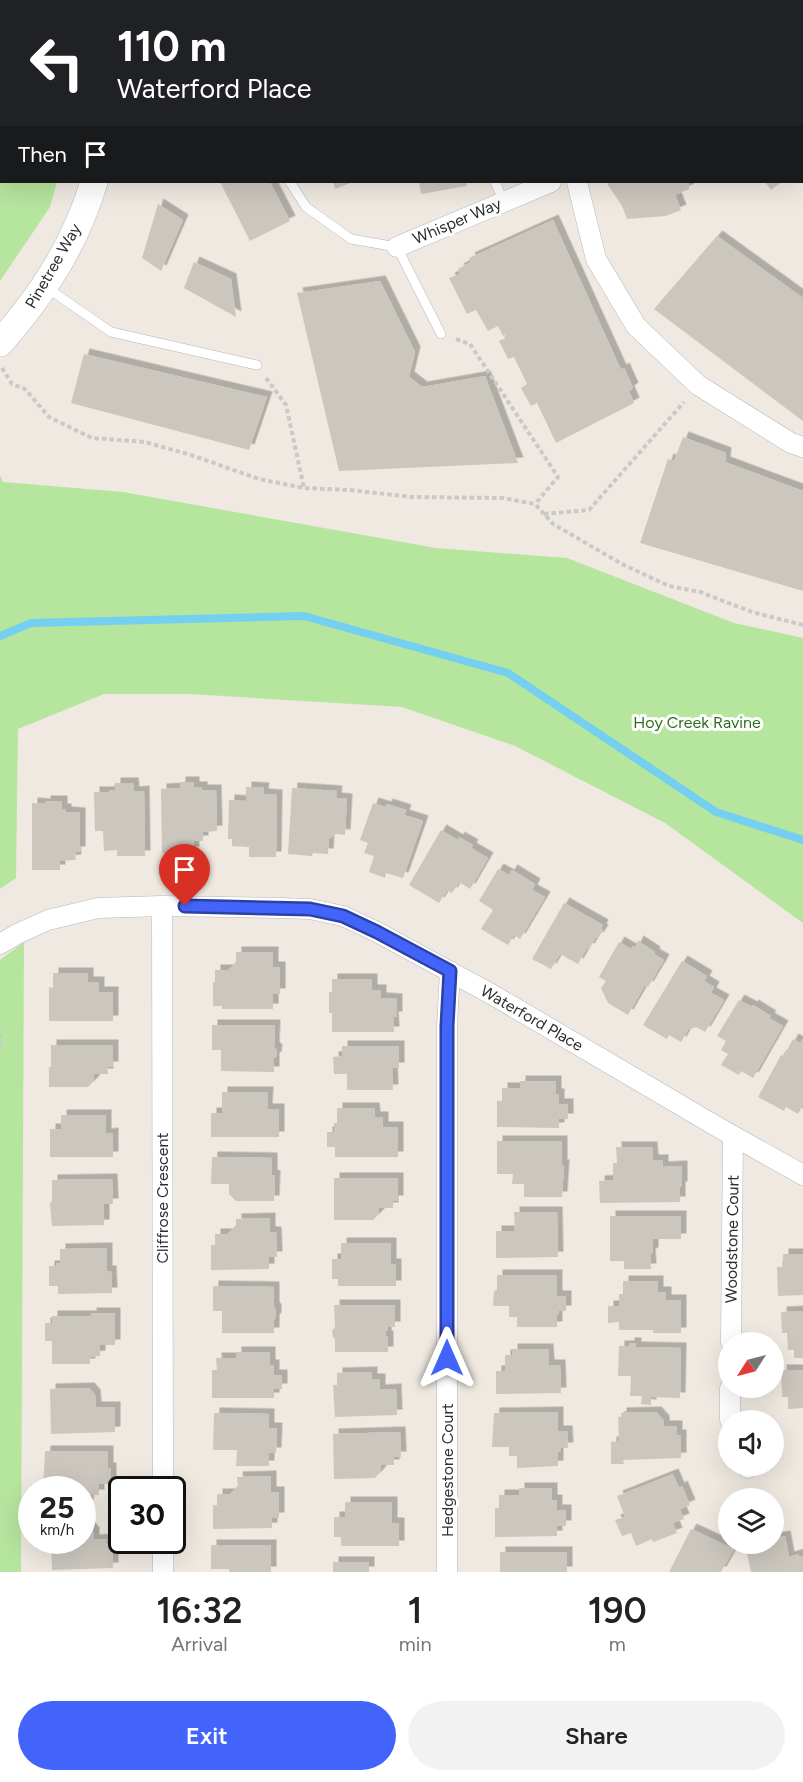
<!DOCTYPE html>
<html lang="en">
<head>
<meta charset="utf-8">
<style>
	:root { --surface:#fff; --page:#f2f2f2; --text:#222; --muted:#767676; --accent:#4264fb }
	body { margin:0; font-family:Figtree,sans-serif; background:var(--page); color:var(--text); height:100vh; display:flex; flex-direction:column; font-size:22px; white-space:nowrap }
	* { box-sizing:border-box; margin:0 }
	p { font-size:20px; color:var(--muted) }
	.icon { flex:none; width:33px; height:33px; fill:none; stroke:currentColor; stroke-width:2; stroke-linecap:round; stroke-linejoin:round }
	.map { position:relative; height:1572px; overflow:hidden }
	.panel { display:flex; flex-direction:column; background:var(--surface); flex:1 }
	.panel>* { flex:none }
	.top-card { position:absolute; left:0px; top:0px; width:804px; height:183px; box-shadow:0 6px 24px #0002; background:#202124; color:#fff; overflow:hidden }
	.needle { width:39px; rotate:234deg }
	.buttons { position:absolute; left:718px; top:1332px; display:grid; gap:12px }
	.buttons a { display:grid; place-items:center; width:66px; height:66px; border-radius:50%; background:var(--surface); box-shadow:0 6px 24px #0002; font-size:30px }
	.speed { position:absolute; left:18px; top:1476px; display:flex; gap:12px; font-size:30px; font-weight:700; text-align:center }
	.speed>* { display:grid; place-content:center; width:78px; height:78px; border-radius:50%; background:var(--surface); box-shadow:0 6px 24px #0002; line-height:1 }
	.speed small { font-size:15px; font-weight:400 }
	.speed .limit { border:3px solid #111; border-radius:9px; background:#fff; color:#111 }
	.pin { position:absolute; display:grid; place-items:center; width:51px; height:51px; color:#fff; margin:-62px -26px; border-radius:50% 50% 50% 0; rotate:-45deg; box-shadow:0 0 6px #0007 }
	.pin .icon { rotate:45deg }
	.me { position:absolute; width:66px; margin:-33px; rotate:0deg; stroke-linejoin:round; filter:drop-shadow(0 0 4px #0008) }
	.turn { display:flex; align-items:center; gap:21px; height:126px; padding:0 18px; font-size:27px }
	.turn .icon { width:78px; height:78px; stroke-width:2.5 }
	.turn b { display:block; font-size:42px; line-height:51px }
	.then { display:flex; align-items:center; height:57px; padding:0 18px; background:#0003; gap:12px; font-size:22px }
	.eta { display:flex; justify-content:space-evenly; align-items:center; height:102px; text-align:center }
	.eta b { font-size:36px; font-weight:600; line-height:42px }
	.action { display:flex; gap:12px; margin-top:auto; padding:12px 18px }
	.action a { flex:1; height:69px; border-radius:36px; background:var(--accent); color:#fff; font-size:24px; font-weight:600; line-height:69px; text-align:center }
	.action a+a { background:var(--page); color:var(--text) }
	.map>svg:first-child { display:block }
</style>
</head>
<body>
<div class="map">
<svg width="803" height="1572" viewBox="0 0 803 1572">
	<defs>
		<filter id="shadow"><feDropShadow dx="5.5" dy="-5.5" stdDeviation="0" flood-color="#0004"/></filter>
	</defs>
	<rect width="100%" height="100%" fill="#efe9e1"/>
	<!-- green -->
	<path fill="#b6e59e" d="M0 0H85V2H2V182H57L50 207 0 281Z
		M0 475 3 482 123 492 436 548 567 558 734 623 803 638V923L665 823 515 746 402 707 190 694H104L18 729 16 878 0 889Z
		M24 942 21 1572H0V960Z"/>
	<g fill="none" stroke-linecap="round" stroke-linejoin="round">
		<!-- stream -->
		<path stroke="#75cff0" stroke-width="8" d="M0 636 31 623 304 616 508 673 716 812 803 840"/>
	</g>
	<!-- building -->
	<path fill="#cbc7bf" filter="url(#shadow)" d="M220 182H270L290 221 250 241Z
		M333 182H353L335 189Z
		M419 182H466L467 186 421 194Z
		M609 182H689V189L675 195 681 210 666 216 627 219 622 206 608 185Z
		M765 182H782L771 190Z
		M158 204 183 220 161 271 142 258Z
		M553 220 621 370 624 368 633 388 629 391 634 403 556 443 537 403 531 406 521 388 527 384 514 357 508 359 499 341 507 337 506 334 503 336 498 326 488 331 476 310 467 314 449 278 460 274 458 269 471 262 469 258Z
		M717 236 803 298V421L654 309Z
		M194 262 231 279 236 317 184 288Z
		M380 281 415 352 409 377 422 387 485 376 518 463 339 471 297 293Z
		M84 354 267 397 249 450 71 403Z
		M683 437 726 453 725 462 803 491V591L640 543 668 459 674 461Z
		M180 782H194V787H202V790H216L217 831 203 832V841H194V852L162 853 161 789 180 788Z
		M115 783H133L134 792 144 791 145 856H117V850L104 851 103 831H95L94 792H109V790H115Z
		M246 787 264 788 263 794 277 795 276 857H249V847L232 846V839H228L229 800 246 801Z
		M292 788 337 791 336 798 347 799 345 835 336 834 329 839 328 854 313 853 312 856 288 854Z
		M45 801H62V809H66V812L80 813V852H75L76 860 60 861V870H32V803L45 804Z
		M373 803 386 807 387 804 406 810 404 815 423 821 403 878 386 873 385 878 369 872 374 856 364 853 368 843 360 840Z
		M441 830 458 840 459 837 473 845 471 848 488 858 470 889 459 882 452 893 447 890 439 903 409 885Z
		M498 869 509 875 512 870 535 884 532 890 545 897 520 939 514 935 508 945 481 929 493 910 479 901Z
		M564 903 603 925 601 929 603 930 598 938 596 937 589 949 587 948 578 964 560 954 551 969 532 959Z
		M638 941 655 952 654 954 664 960 648 987 645 985 628 1015 608 1003 601 988 606 981 599 977 619 942 631 949 633 946 635 948Z
		M236 952H273V967H280V994H273V1009H222V1006H213V982H215V970H228L236 963Z
		M682 961 707 976 704 981 714 987 711 993 724 1000 705 1032 696 1027 688 1030 681 1042 669 1035 667 1039 643 1025Z
		M53 973H88V982H99V992H113V1021H49V987L53 988Z
		M332 979H372V990H381V998L397 999V1017H393L394 1032H332V1013H329V992H332Z
		M739 1000 752 1007 753 1005 771 1016 769 1018 783 1026 753 1078 741 1071 739 1075 721 1065 728 1054 721 1050 726 1041 717 1036Z
		M212 1025H275L274 1047 277 1050 276 1057 274 1058V1072L221 1071V1050H212Z
		M793 1039 800 1043 803 1039V1105L798 1114 786 1107 784 1111 758 1097 781 1055 784 1056Z
		M51 1045H113V1067H107L108 1074H94V1081L88 1087H49V1067H51Z
		M342 1046H399V1068H392L393 1090H347V1074H334L333 1057 342 1056Z
		M520 1081H556V1094H559V1104H568V1119H559V1128L497 1127V1101H502V1088H520Z
		M222 1092H268L267 1109H279V1137H211V1113H222Z
		M337 1108H374L375 1117H383V1127H398V1157H335V1147H327V1132H334V1123H337Z
		M61 1115H106V1134L113 1133V1157H50V1129H61Z
		M497 1141H562V1165H564L562 1197H524V1184H512L513 1174H497Z
		M616 1147H652L653 1160H663V1167L682 1166V1187H680V1202L600 1203 599 1181 613 1180V1163H617Z
		M212 1157 272 1158V1175L275 1176 274 1201H236L229 1194V1184H211Z
		M334 1178H398V1201H393V1208H379V1214L373 1220H334Z
		M112 1179 113 1204H104V1225L52 1226 50 1203 52 1201V1180Z
		M514 1212H557L558 1257 496 1258V1231H515Z
		M610 1216H681V1239H653V1253L650 1254 651 1269H624V1261H610Z
		M270 1218V1232H276L277 1257H269V1269L211 1270V1245H215V1234H228L236 1225V1219Z
		M341 1243H391V1264H396V1286H338V1279H332V1259H341Z
		M107 1248V1271H111L112 1293 58 1294V1286H49V1266H56V1263H60V1249Z
		M783 1254H803V1295L778 1296 777 1267H783Z
		M497 1275H557V1296H566V1311H559V1315H557V1327H517V1317H509V1306H493L494 1291 497 1290Z
		M623 1281H658V1292H666V1300H681V1333H653V1330H619V1322L608 1323V1306H619V1294H623Z
		M213 1286 274 1287V1307L276 1310V1318L274 1320V1333H222V1311H213Z
		M334 1305H395V1327H388V1331H386V1336H388V1352H335V1339L333 1337 332 1330 335 1328Z
		M803 1311V1358H794V1350H788L787 1333H782L781 1312Z
		M91 1313H115V1345H100V1356L90 1357V1364H52V1341H45V1323H52V1316H91Z
		M629 1343H636V1347L681 1348 680 1398 651 1397V1405L641 1404 642 1396H630L631 1376H618L619 1346H629Z
		M512 1349H548L549 1365H560L561 1393 496 1394V1371H505V1355H512Z
		M236 1352H270V1365H274V1375H282V1389H274V1398H212V1370H217L216 1358H236Z
		M781 1370H803V1408L788 1409V1397H782Z
		M372 1372V1379H380V1390L396 1389 397 1415 335 1417 333 1385H337V1373Z
		M89 1388 95 1395 96 1407H115V1432L51 1434 50 1389Z
		M558 1412V1431H567L568 1448H560L561 1452H558V1466L517 1468V1456H509V1447H492L494 1413Z
		M656 1412 664 1421V1426H677V1435H681V1458L623 1460 624 1464H611V1442L619 1441 618 1417H621V1413Z
		M214 1413 269 1414V1428H277L276 1453H269V1466H236L237 1450H213Z
		M400 1432 401 1457H394V1465H381V1471L375 1478 334 1479 333 1434Z
		M45 1451H108V1468H111V1484H99V1495H89L88 1506H82V1490H43Z
		M673 1474 679 1488 682 1486 690 1505 680 1509 684 1519 673 1523 677 1533 653 1542 652 1539 636 1546 631 1533 622 1536 615 1520 625 1517 617 1496Z
		M271 1476V1492H279V1518H272V1528L213 1529V1505H217V1494H230L238 1486 237 1477Z
		M519 1488H552V1500H557V1510H566V1526H557V1536L495 1537V1508H499V1495H519Z
		M345 1502H392V1523H399V1546H341V1537H334V1517H345Z
		M82 1527H89L94 1533V1540L107 1539V1544H113V1568L52 1570 51 1540H82Z
		M691 1529 734 1549 721 1572H669Z
		M785 1536 789 1557 799 1554V1556H802L803 1572H751L745 1544H774V1538Z
		M211 1545H271V1572H229V1569H211Z
		M500 1552H567V1572H500Z
		M333 1562H369V1572H333Z"/>
	<g fill="none" stroke-linecap="round" stroke-linejoin="round">
		<defs>
			<path id="service" d="M268 0V2
				M477 2 478 0
				M290 182 306 207 351 239 397 247 441 334
				M495 182 503 200
				M46 287 111 332 257 365"/>
			<path id="minor" d="M617 2 618 0
				M577 182 596 259 636 326 698 385 791 443 803 447
				M397 247 551 182
				M162 906 163 1490
				M0 944 17 934 48 920 98 908 162 906 280 908 310 909 343 916 377 932 493 995 721 1129 803 1175
				M731 1342 733 1136
				M730 1420V1388
				M747 1466 748 1468
				M163 1540V1572
				M447 1572V1026L450 971"/>
			<path id="secondary" d="M110 0V2
				M0 343C43 294 75 245 94 182"/>
		</defs>
		<!-- service casing -->
		<use href="#service" stroke="#b4b7c1" stroke-width="10"/>
		<!-- minor casing -->
		<use href="#minor" stroke="#b4b7c1" stroke-width="21"/>
		<!-- secondary casing -->
		<use href="#secondary" stroke="#b4b7c1" stroke-width="28"/>
		<!-- path -->
		<path stroke="#c9c9c9" stroke-width="4" stroke-dasharray="4.5 3" stroke-linecap="butt" d="M456 339 470 344 558 477 535 504
			M2 368 12 384 25 389 49 417 92 438 145 442 191 455 259 479 304 488 350 490 412 497 503 498 535 504 553 524 622 564 669 586 700 592 752 612 803 625
			M266 378 286 405 304 488
			M544 514 589 510 684 402
			M0 1033V1049"/>
		<!-- service -->
		<use href="#service" stroke="#fff" stroke-width="9"/>
		<!-- minor -->
		<use href="#minor" stroke="#fff" stroke-width="20"/>
		<!-- secondary -->
		<use href="#secondary" stroke="#fff" stroke-width="27"/>
	</g>
	<g fill="none" stroke-linecap="round" stroke-linejoin="round">
		<defs>
			<path id="route" d="M185 906 310 909 343 916 377 932 450 971 447 1026V1358"/>
		</defs>
		<!-- route casing -->
		<use href="#route" stroke="#2b41a3" stroke-width="15"/>
		<!-- route -->
		<use href="#route" stroke="#4264fb" stroke-width="10"/>
	</g>
	<g text-anchor="middle" dominant-baseline="central" stroke-width="6" stroke-linejoin="round" paint-order="stroke">
		<!-- street labels -->
		<g font-size="16" fill="#2e2e2e" stroke="#fff">
			<text transform="translate(457 221) rotate(-23)">Whisper Way</text>
			<text transform="translate(53 266) rotate(-60)">Pinetree Way</text>
			<text transform="translate(532 1018) rotate(30)">Waterford Place</text>
			<text transform="translate(162 1198) rotate(-90)">Cliffrose Crescent</text>
			<text transform="translate(732 1239) rotate(-89)">Woodstone Court</text>
			<text transform="translate(447 1470) rotate(-90)">Hedgestone Court</text>
		</g>
		<!-- park labels -->
		<g font-size="16" fill="#2c6e1b" stroke="#fff">
			<text x="697" y="722">Hoy Creek Ravine</text>
		</g>
	</g>
</svg>
<div class="buttons">
<a><svg class="needle" viewBox="-14 -14 28 28"><path d="M0-13l5 13h-10z" fill="#e53935"/><path d="M0 13l5-13h-10z" fill="#767676"/></svg></a>
<a><svg class="icon" aria-label="sound" viewBox="0 0 24 24"><path d="M4 9h4l5-4v14l-5-4H4zM17 9q2 3 0 6"/></svg></a>
<a><svg class="icon" aria-label="layers" viewBox="0 0 24 24"><path d="M12 4l9 5-9 5-9-5zM3 14l9 5 9-5"/></svg></a>
</div>
<div class="speed"><div>25<small>km/h</small></div><div class="limit">30</div></div>
<div class="pin" style="left:185px;top:906px;background:#d93025"><svg class="icon" aria-label="arrive" viewBox="0 0 24 24"><path d="M6 21V4h12l-3 4 3 4H6"/></svg></div>
<svg class="me" style="left:447px;top:1358px" viewBox="-20 -20 40 40"><path d="M0-17L14 15 0 8-14 15z" fill="#4264fb" stroke="#fff" stroke-width="4"/></svg>
<div class="top-card">
<div class="turn"><svg class="icon" aria-label="left" viewBox="0 0 24 24"><path d="M17 20v-9H6M10 6l-5 5 5 5"/></svg><div><b>110 m</b>Waterford Place</div></div>
<div class="then">Then<svg class="icon" aria-label="arrive" viewBox="0 0 24 24"><path d="M6 21V4h12l-3 4 3 4H6"/></svg></div>
</div>
</div>
<section class="panel">
<div class="eta">
<div><b>16:32</b><p>Arrival</p></div>
<div><b>1</b><p>min</p></div>
<div><b>190</b><p>m</p></div>
</div>
<div class="action"><a>Exit</a><a>Share</a></div>
</section>
</body>
</html>
